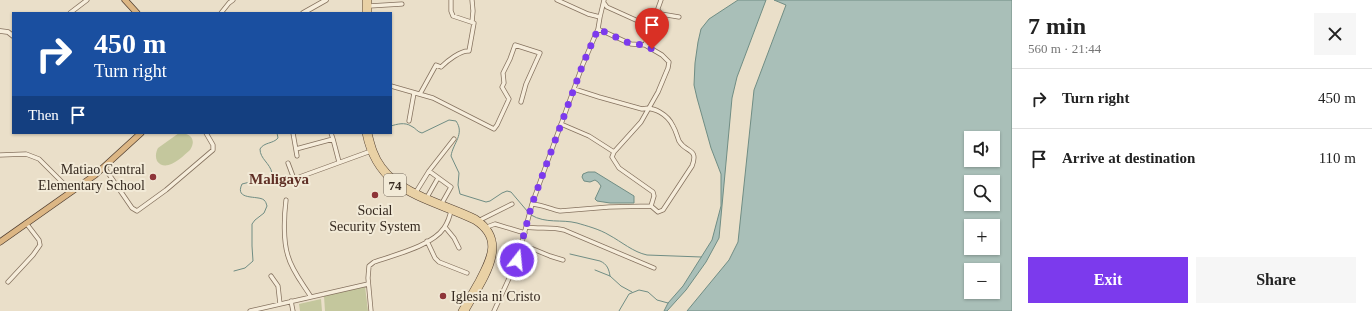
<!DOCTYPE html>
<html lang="en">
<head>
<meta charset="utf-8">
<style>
	:root { --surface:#fff; --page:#f6f6f6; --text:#222; --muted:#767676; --line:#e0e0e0; --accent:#7c3aed }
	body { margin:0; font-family:"Times New Roman",serif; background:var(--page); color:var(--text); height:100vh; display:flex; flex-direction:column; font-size:15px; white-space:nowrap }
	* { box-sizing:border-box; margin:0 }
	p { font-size:13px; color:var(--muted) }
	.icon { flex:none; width:22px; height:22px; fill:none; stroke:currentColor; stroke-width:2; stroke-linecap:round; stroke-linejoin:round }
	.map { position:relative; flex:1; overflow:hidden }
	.side { display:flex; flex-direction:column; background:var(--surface); width:360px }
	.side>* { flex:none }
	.hud { position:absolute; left:12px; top:12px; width:380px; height:122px; border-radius:0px; box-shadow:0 1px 3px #0004; background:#1a4fa0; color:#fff; overflow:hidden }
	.controls { position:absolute; left:964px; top:131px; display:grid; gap:8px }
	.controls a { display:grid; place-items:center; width:36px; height:36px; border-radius:0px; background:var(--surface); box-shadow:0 1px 3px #0004; font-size:20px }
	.pin { position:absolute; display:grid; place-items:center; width:34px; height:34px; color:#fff; margin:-41px -17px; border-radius:50% 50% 50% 0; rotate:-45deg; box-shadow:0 0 4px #0007 }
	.pin .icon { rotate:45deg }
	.me { position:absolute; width:44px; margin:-22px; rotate:16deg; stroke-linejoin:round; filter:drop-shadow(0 0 3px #0008) }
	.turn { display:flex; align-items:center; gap:14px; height:84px; padding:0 16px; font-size:18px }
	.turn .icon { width:52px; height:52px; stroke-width:2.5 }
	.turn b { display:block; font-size:28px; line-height:34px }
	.then { display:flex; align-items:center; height:38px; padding:0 16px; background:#0003; gap:8px; font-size:15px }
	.round { display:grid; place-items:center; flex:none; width:42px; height:42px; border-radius:0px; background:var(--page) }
	.summary { display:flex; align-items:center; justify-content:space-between; height:68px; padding:0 16px }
	h1 { font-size:24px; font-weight:600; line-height:30px }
	.button { display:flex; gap:8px; margin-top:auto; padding:8px 16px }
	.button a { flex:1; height:46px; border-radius:0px; background:var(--accent); color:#fff; font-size:16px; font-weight:600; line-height:46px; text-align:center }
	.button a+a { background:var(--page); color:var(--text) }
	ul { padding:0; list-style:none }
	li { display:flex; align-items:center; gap:12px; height:60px; padding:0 16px; border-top:1px solid var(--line) }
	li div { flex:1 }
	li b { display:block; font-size:15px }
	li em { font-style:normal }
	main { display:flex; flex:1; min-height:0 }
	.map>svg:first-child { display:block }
</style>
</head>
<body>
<main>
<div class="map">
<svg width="1012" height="311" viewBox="0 0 1012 311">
	<rect width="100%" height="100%" fill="#eadfc9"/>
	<!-- green -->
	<path fill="#c4c79d" d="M179 133C190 133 197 139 190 150 183 156 166 174 157 161 155 156 156 152 158 148Z
		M365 286 368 311H325L324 296Z
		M321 299 322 311H300L299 304Z"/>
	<!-- water -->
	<path fill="#a9bfb8" stroke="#708d84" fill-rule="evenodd" d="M738 0H766L737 77 732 98 719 238 706 262 686 290 667 311H664L668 303 683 286 712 240 721 206V174L711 148 697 98 694 85 695 63 698 42 701 29 709 19Z
		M774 0H1012V311H687L729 260 738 242 754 90 786 5ZM971 138H993V160H971ZM971 182H993V204H971ZM971 226H993V248H971ZM971 270H993V292H971Z
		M588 172H595L634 196V203H610L597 201 595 199 601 186 598 182 595 180 590 182 584 181 582 177 583 174Z"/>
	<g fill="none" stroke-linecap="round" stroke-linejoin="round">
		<!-- stream -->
		<path stroke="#708d84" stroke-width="1" d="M391 126C397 124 405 122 411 126 416 128 417 132 422 133L449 120 456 121C465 134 453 143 451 156L459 173 458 185 460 194 486 202 490 201 502 193 507 191 511 192 528 212
			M531 215C546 224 561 219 577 223 587 226 599 229 609 235 622 242 633 252 647 255L701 257
			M570 254 600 261C607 264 609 269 610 276
			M595 270 610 276 621 286 632 292
			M234 271 245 268 253 261 252 246V224L255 220 264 213 267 206C266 203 266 202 264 200 258 195 234 201 242 184L266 178 272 173C270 163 260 159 260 149 264 142 273 144 278 138L277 133
			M619 311 629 294 639 290 648 292 657 300 668 303"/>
		<defs>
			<path id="minor" d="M472 0 473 11 472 22
				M557 0 588 14 600 17 604 0
				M604 3 607 7 638 21 652 25
				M369 6 402 4
				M658 10 661 14 679 17
				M70 13 87 0
				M221 13 229 3 233 0
				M598 29 631 44 645 45 662 55 669 62 668 68 658 92 641 122 614 152 612 157 619 168 653 192 654 196 651 206
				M645 45 661 0
				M391 86 433 98 494 129 497 125 509 99 502 87 504 83 503 73 510 59 515 45 540 53 526 84 521 102
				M420 94 436 65 441 67C447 61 461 50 469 51L474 23 453 16 451 11V0
				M409 121 414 93
				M561 124 589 136 614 152
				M293 133 297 156
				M331 133 333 139
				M296 149 333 139 339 162
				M0 155 26 154 39 159 72 192
				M288 163 294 179
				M104 167 132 208 137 211 166 190 213 150V145L206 133
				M429 171 451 187 442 203
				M283 183 371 151
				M416 192 429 171 454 139
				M426 199 438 178
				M286 200C284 216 283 241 288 256 292 271 303 284 311 297
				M532 204C543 205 550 209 560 211L609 207 651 206 658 212 663 210 692 166C699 148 686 153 679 141 677 136 676 131 673 126 668 115 654 106 642 109L599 97 574 89
				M480 220 512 204
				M445 227 454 238 459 248
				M487 227 495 224 525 233
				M526 227C539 229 552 227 564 230L654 268
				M427 241 435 258 439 262 467 273
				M521 244 550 256 563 260
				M271 276 278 286 280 304
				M8 282 33 255 40 245 39 240 26 223
				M291 301 293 311
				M250 311 368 284
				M371 311 368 278 369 266 374 262C394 255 432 246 444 228 448 222 450 216 451 210
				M494 311 517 261 532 204 583 64 598 29 600 17"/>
			<path id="tertiary" d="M303 13 326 0
				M0 31 8 32 13 36"/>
			<path id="primary" d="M365 13V0
				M369 13V0
				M365 133C377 194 426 198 474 221 501 238 490 258 478 281 472 291 467 301 461 311
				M369 133C372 145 375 157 383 167 401 193 448 204 476 218 514 243 482 282 466 311"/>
			<path id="trunk" d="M125 0 137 13
				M0 242 95 175 141 133"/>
		</defs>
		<!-- minor casing -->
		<use href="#minor" stroke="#85725f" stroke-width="5"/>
		<!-- tertiary casing -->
		<use href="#tertiary" stroke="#85725f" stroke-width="5.5"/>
		<!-- primary casing -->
		<use href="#primary" stroke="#534133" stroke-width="6"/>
		<!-- trunk casing -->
		<use href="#trunk" stroke="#534133" stroke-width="7"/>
		<!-- minor -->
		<use href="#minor" stroke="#f6eddb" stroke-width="3.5"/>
		<!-- tertiary -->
		<use href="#tertiary" stroke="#f6eddb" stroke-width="4"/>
		<!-- primary -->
		<use href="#primary" stroke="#e9d1a5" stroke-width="5"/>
		<!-- trunk -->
		<use href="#trunk" stroke="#dcb684" stroke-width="5.5"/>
	</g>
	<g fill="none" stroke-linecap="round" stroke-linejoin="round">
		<!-- route -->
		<path stroke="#7c3aed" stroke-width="7" stroke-dasharray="0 12.6" d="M517 260 532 204 583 64 598 29 631 44 645 45 652 49"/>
	</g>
	<!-- markers -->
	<g fill="#8e3539" stroke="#f2ead7" stroke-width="1.5">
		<circle cx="153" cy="177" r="4"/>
		<circle cx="375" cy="195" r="4"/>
		<circle cx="443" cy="296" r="4"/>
	</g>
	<g text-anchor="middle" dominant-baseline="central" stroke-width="4" stroke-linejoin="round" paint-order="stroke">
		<!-- shield labels -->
		<rect fill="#f2ead7" stroke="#6f6458" stroke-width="1" x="384" y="174" width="22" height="22" rx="3"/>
		<g font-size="13" font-weight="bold" fill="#372b21">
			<text x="395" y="185">74</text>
		</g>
		<!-- poi labels -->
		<g font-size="14" fill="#372b21" stroke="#f2ead7" text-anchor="end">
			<text x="145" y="169">Matiao Central<tspan x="145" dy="16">Elementary School</tspan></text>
			<text x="375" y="210" text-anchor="middle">Social<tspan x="375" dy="16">Security System</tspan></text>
			<text x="451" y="296" text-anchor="start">Iglesia ni Cristo</text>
		</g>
		<!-- neighbourhood labels -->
		<g font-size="15" font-weight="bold" fill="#5f2f25" stroke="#f2ead7">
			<text x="279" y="179">Maligaya</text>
		</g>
	</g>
</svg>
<div class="controls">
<a><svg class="icon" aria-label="sound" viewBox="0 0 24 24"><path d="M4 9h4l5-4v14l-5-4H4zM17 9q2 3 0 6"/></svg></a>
<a><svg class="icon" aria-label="search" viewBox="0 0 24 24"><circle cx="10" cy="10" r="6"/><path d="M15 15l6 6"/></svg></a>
<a>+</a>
<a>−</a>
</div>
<div class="pin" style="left:652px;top:49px;background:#d93025"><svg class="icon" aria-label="arrive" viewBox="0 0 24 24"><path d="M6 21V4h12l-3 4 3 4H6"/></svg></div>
<svg class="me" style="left:517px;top:260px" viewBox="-20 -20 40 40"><circle r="17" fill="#7c3aed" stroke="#fff" stroke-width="3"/><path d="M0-11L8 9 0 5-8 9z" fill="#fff"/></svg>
<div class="hud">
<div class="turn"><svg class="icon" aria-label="right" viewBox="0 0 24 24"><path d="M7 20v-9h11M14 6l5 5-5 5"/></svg><div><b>450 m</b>Turn right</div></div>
<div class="then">Then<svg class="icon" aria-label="arrive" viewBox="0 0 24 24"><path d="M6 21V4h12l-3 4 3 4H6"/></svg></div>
</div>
</div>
<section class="side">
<div class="summary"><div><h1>7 min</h1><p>560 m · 21:44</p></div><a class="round"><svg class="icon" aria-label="close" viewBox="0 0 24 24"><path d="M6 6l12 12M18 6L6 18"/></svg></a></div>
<ul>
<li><svg class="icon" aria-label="right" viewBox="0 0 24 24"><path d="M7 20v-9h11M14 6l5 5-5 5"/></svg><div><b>Turn right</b></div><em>450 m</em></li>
<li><svg class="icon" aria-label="arrive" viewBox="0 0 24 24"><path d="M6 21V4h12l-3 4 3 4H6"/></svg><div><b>Arrive at destination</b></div><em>110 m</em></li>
</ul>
<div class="button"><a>Exit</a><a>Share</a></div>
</section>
</main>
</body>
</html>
